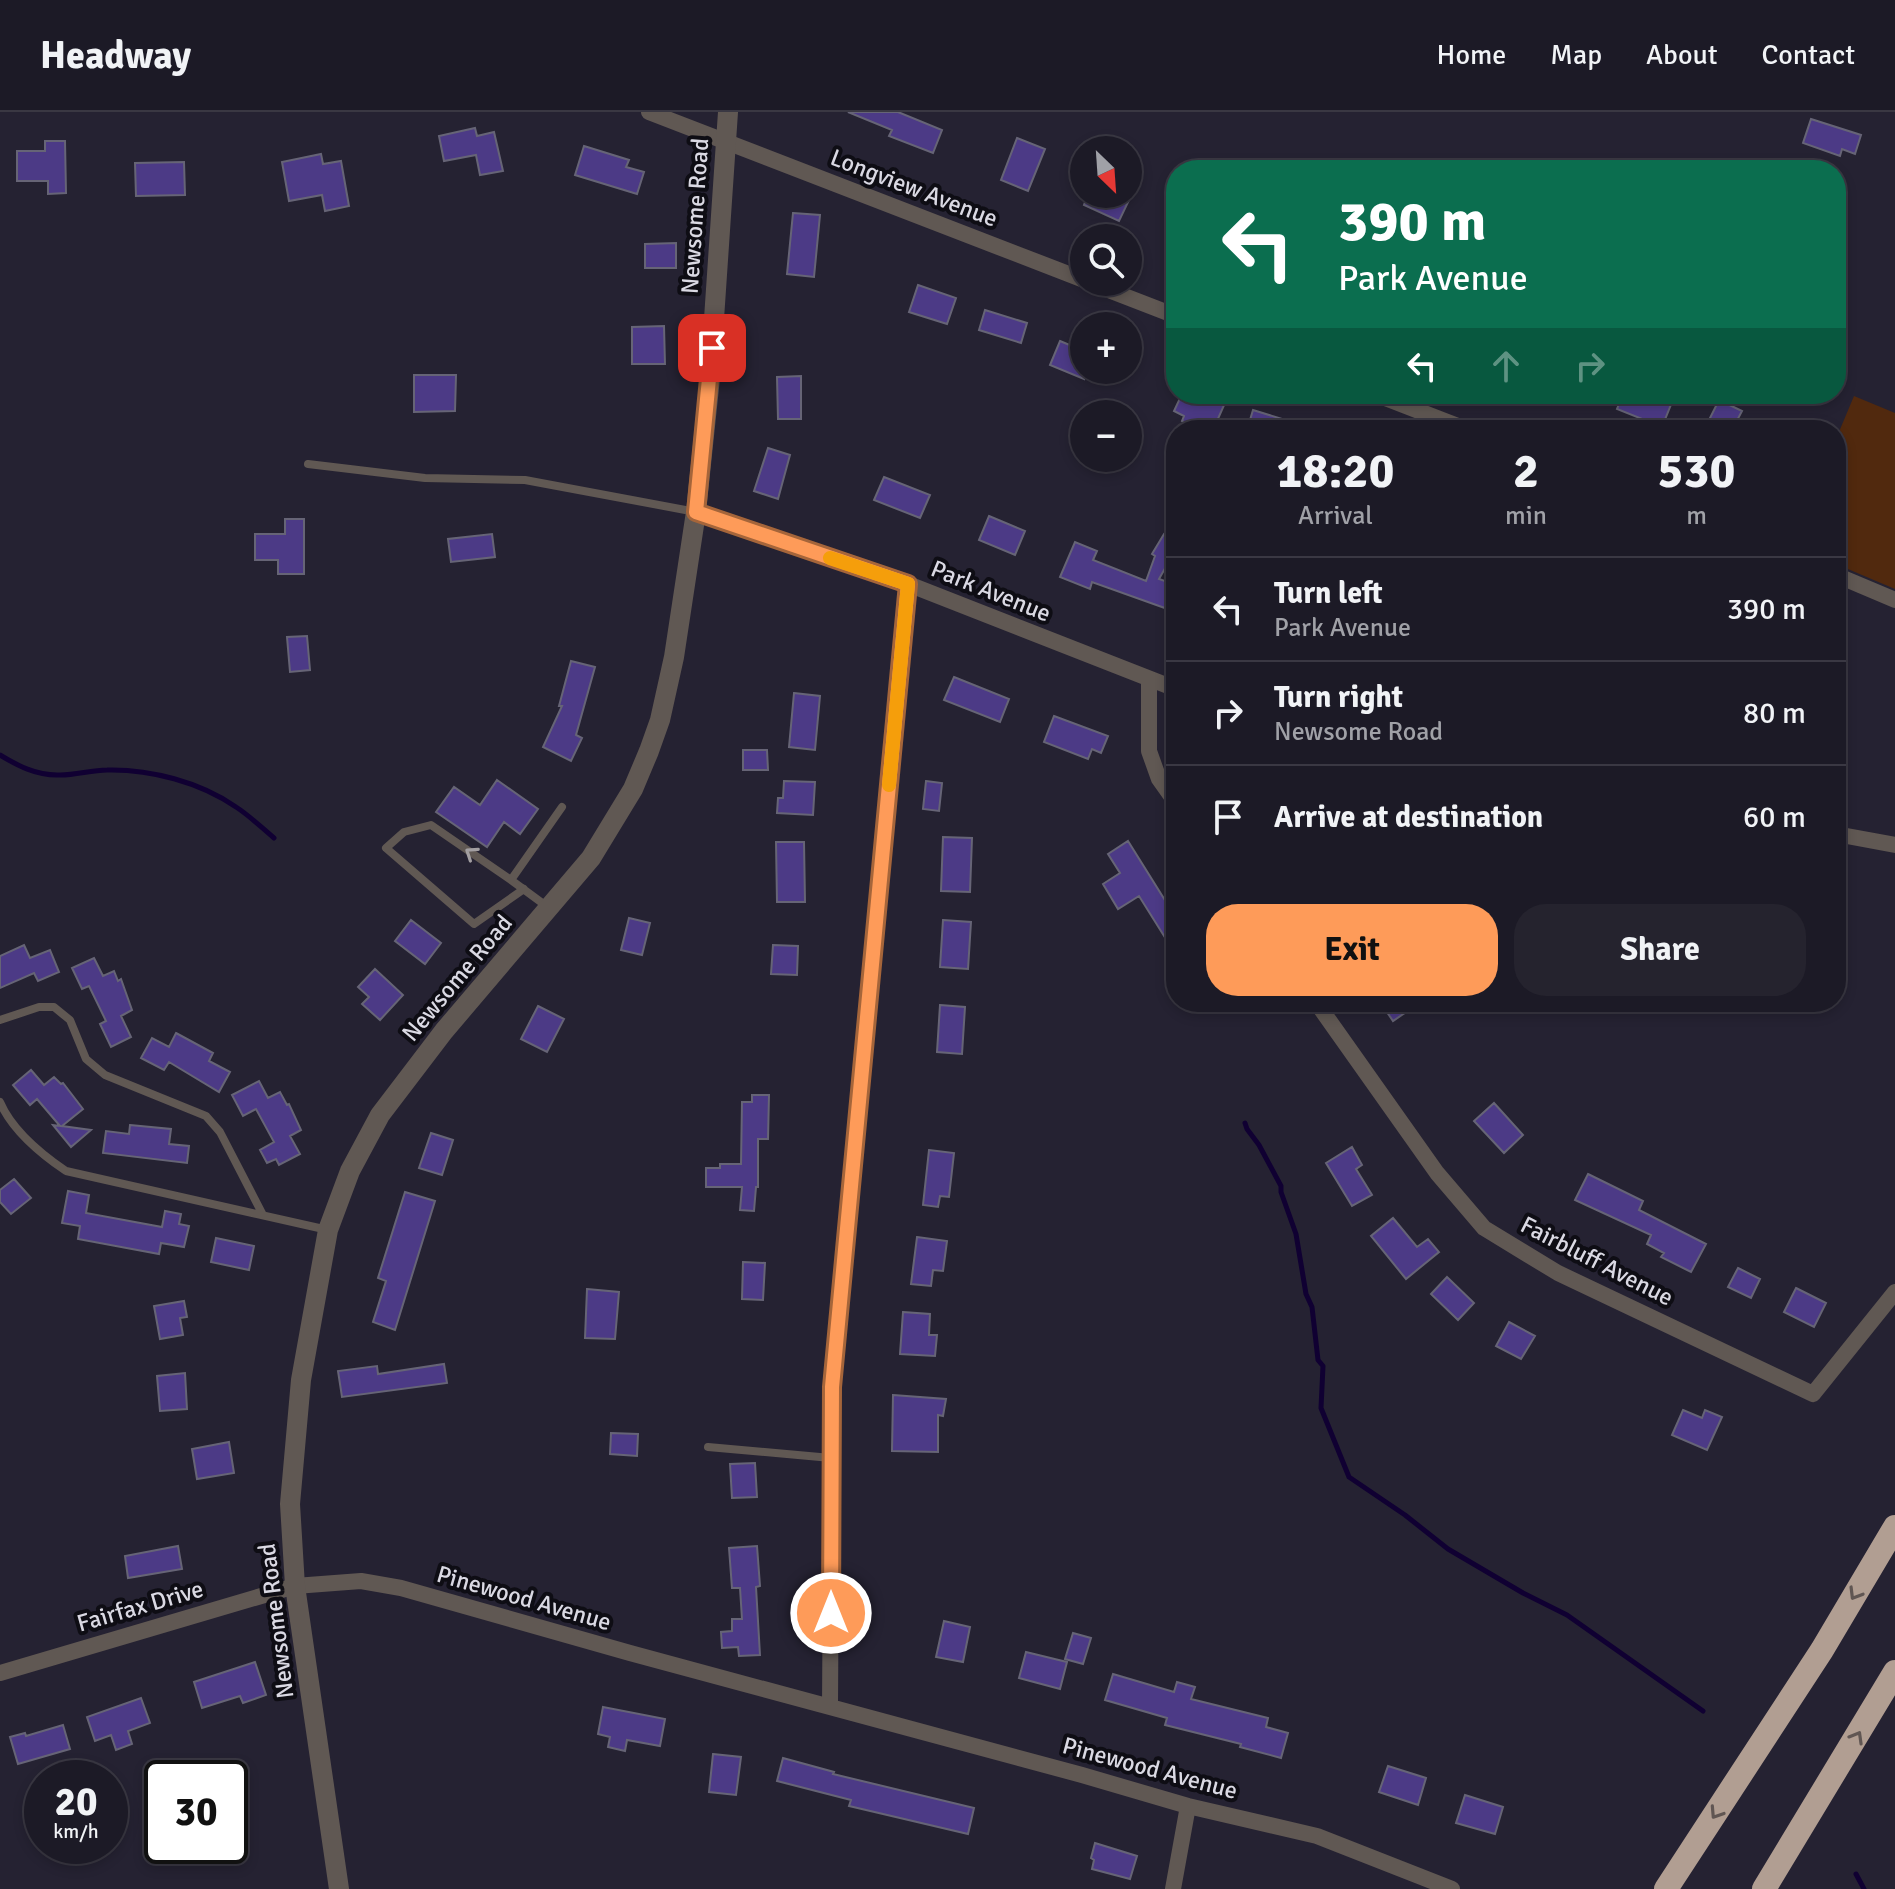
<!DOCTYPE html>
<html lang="en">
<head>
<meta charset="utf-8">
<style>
	:root { --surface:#1c1a26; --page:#25232e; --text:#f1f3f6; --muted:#a0a1a7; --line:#3a3843; --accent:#fe9b59 }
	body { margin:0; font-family:Signika,sans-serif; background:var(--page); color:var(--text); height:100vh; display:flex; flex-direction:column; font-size:30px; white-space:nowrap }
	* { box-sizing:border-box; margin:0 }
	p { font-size:26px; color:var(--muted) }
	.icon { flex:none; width:44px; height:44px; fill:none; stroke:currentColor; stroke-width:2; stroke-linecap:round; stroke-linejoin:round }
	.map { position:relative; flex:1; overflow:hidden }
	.sheet { position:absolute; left:1166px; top:308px; width:680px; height:592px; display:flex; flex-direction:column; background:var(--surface); border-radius:32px; box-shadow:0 4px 12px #0003,0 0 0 2px var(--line) }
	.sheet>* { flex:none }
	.guide { position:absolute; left:1166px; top:48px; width:680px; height:244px; border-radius:32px; box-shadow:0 4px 12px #0003,0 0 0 2px var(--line); background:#0b6e4f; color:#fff; overflow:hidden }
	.needle { width:52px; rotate:155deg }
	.buttons { position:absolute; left:1070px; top:24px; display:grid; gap:16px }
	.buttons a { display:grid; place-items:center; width:72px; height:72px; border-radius:50%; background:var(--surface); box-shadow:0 4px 12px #0003,0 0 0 2px var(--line); font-size:40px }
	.speed { position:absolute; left:24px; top:1648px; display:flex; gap:16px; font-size:40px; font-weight:700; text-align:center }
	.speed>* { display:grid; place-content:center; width:104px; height:104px; border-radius:50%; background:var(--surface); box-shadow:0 4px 12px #0003,0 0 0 2px var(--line); line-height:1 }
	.speed small { font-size:20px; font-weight:400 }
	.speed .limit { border:4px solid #111; border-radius:12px; background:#fff; color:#111 }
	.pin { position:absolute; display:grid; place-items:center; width:68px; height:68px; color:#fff; margin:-34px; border-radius:16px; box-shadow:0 4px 12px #0006 }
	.me { position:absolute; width:88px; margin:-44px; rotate:0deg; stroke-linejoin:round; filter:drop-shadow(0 0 6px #0008) }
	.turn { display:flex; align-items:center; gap:28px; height:168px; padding:0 40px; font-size:36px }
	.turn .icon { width:104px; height:104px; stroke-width:2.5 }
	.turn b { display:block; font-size:56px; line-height:68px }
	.lanes { display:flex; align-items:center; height:76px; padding:0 40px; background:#0003; justify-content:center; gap:40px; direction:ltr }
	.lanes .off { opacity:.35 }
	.eta { display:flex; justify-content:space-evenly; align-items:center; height:136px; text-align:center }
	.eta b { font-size:48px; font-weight:800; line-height:56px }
	.button { display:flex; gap:16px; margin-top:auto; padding:16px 40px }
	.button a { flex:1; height:92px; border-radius:32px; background:var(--accent); color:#111; font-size:32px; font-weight:800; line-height:92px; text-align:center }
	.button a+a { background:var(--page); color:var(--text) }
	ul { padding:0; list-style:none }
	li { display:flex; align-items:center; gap:24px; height:104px; padding:0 40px; border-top:2px solid var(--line) }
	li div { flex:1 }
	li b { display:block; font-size:30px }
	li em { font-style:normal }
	header { display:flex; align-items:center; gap:48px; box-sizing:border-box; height:112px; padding:0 40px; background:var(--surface); border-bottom:2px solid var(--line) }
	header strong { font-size:38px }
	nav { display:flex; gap:44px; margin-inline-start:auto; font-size:28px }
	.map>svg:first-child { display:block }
</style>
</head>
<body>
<header>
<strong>Headway</strong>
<nav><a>Home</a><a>Map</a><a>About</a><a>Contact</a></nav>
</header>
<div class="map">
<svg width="1895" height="1777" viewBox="0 0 1895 1777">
	<rect width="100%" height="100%" fill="#252232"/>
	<!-- green -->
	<path fill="#51290e" d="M1854 284 1895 301V477L1836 452V327Z"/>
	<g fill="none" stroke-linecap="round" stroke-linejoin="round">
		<!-- stream -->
		<path stroke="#100032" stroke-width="5" d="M0 643C18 654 36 663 57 663 74 664 90 658 107 658 150 657 200 670 236 695 250 704 262 716 274 726
			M1245 1011 1247 1017 1259 1033 1281 1074V1080L1296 1122 1306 1182 1312 1195 1318 1248 1323 1254 1321 1296 1349 1365 1405 1403 1448 1437 1523 1481 1567 1503 1703 1599
			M1856 1762 1864 1777"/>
	</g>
	<!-- building -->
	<path fill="#4c3a86" stroke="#666476" stroke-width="2" d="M848 0H898L942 18 933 41 889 24 892 18Z
		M1811 7 1861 23 1855 42 1842 37 1840 44 1803 31Z
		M475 16 477 24 494 20 503 59 480 63 476 43 444 49 439 24Z
		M1017 26 1045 37 1028 79 1001 68Z
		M45 29H65L66 81 48 82V69H17V39H45Z
		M584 34 629 48 626 55 644 60 637 82 575 63Z
		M321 42 323 52 341 49 349 94 325 99 322 83 289 89 282 50Z
		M184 50 185 83 136 84 135 51Z
		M1088 82H1114L1129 88 1119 109 1084 93Z
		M793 101 820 103 814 165 787 162Z
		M676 131V156H645V132Z
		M918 173 956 186 947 212 909 200Z
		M985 198 1027 211 1021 231 979 218Z
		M664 214 665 252H632V215Z
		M1060 229 1084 239V267L1050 253Z
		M414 263H456L455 299 414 300Z
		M801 264V307H778L777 265Z
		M1182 282H1205L1225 291 1213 318H1201L1182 309 1184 304 1174 299Z
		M1623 282H1651L1672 290 1662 315 1617 297Z
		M1719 288 1742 299 1732 318H1704Z
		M1253 298 1308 315 1307 318H1247Z
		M768 336 790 343 778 387 754 379Z
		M884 365 930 383 920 406 874 388Z
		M989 404 1025 419 1015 443 979 428Z
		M285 407H304V462H278V448H255V422H285Z
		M492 422 495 445 451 450 448 427Z
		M1164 422 1176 429V437L1159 467 1176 473V500L1092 470 1090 477 1060 465 1075 430 1097 439 1093 448 1146 469 1155 444 1152 442Z
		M307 524 310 558 290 560 287 525Z
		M571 549 595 555 576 623 582 626 571 649 543 635 562 594H559Z
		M954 565 1009 587 1000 610 944 588Z
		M794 581 820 584 815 638 789 635Z
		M1054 604 1108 624 1101 641 1092 637 1088 647 1044 630Z
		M743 638H767L768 658H743Z
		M497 668 538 697 520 722 504 710 487 735 436 700 454 675 480 693Z
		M784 669 815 670 813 703 777 701 778 686H783Z
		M926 669 942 671 939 699 923 697Z
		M943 725 972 726 970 780 941 779Z
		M1128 729 1168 793 1176 788V843L1139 784 1118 797 1103 772 1120 761 1108 742Z
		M776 730H804L805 790H777Z
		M629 806 650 811 642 843 621 838Z
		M411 808 441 831 425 852 395 829Z
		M943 808 971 810 968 857 940 855Z
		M24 833 30 846 50 838 59 860 38 869 34 861 0 876V844Z
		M773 833 798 834 797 863 771 862Z
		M94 846 103 864 114 859 118 869 121 867 132 898 121 904 131 925 111 935 100 912 106 909 89 874 82 877 72 856Z
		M375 857 403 883 380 908 362 892 369 885 358 875Z
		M1380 890H1421L1393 909Z
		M940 893 965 895 962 942 937 940Z
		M538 894 564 907 547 940 521 927Z
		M176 921 213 941 209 949 230 960 219 980 169 950 164 958 141 946 152 926 169 935Z
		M31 958 44 973 54 965 61 972 63 971 83 997 62 1014 91 1018 71 1035 53 1013 60 1014 37 987 30 993 13 973Z
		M259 969 268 986 280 980 287 993 289 992 301 1018 290 1024 300 1042 279 1053 276 1047 267 1051 260 1038 274 1030 256 997 243 1004 232 983Z
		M752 983H769L768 1027H758V1075H756L754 1099 740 1098 742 1075H706V1056H720V1052H741L742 990H752Z
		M1494 991 1523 1023 1504 1041 1474 1009Z
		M130 1013 171 1017 169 1032 189 1034 187 1051 103 1041 106 1019 129 1022Z
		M431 1021 453 1028 442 1063 419 1056Z
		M1352 1035 1362 1053 1356 1057 1372 1083 1352 1094 1326 1051Z
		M929 1038 954 1041 949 1085 940 1084 938 1095 923 1093Z
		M1588 1062 1643 1089 1639 1098 1706 1132 1691 1160 1661 1145 1664 1141 1647 1132 1651 1123 1575 1088Z
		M14 1067 31 1086 11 1102 0 1090V1078Z
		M68 1079 89 1083 86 1101 162 1115 165 1099 181 1102 179 1112 189 1114 184 1135 161 1131 159 1142 78 1127 80 1114 62 1111Z
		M405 1080 435 1089 395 1218 373 1210 386 1169 378 1166Z
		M1393 1106 1417 1135 1428 1127 1439 1140 1406 1167 1371 1124Z
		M917 1125 947 1129 943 1159 933 1158 931 1174 911 1172Z
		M216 1126 254 1134 249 1158 211 1150Z
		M743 1150 765 1151 763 1188 742 1187Z
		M1738 1156 1760 1167 1751 1186 1728 1175Z
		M1447 1165 1474 1191 1458 1208 1431 1182Z
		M1796 1176 1826 1191 1814 1215 1784 1200Z
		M587 1177 619 1180 615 1227 585 1226Z
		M184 1189 187 1205 180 1206 183 1223 160 1227 154 1194Z
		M903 1200 930 1202 929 1223H937L935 1244 900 1242Z
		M1509 1210 1535 1224 1521 1247 1496 1234Z
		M444 1252 447 1271 342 1285 338 1259 377 1254 378 1262Z
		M185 1261 187 1297 160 1299 157 1264Z
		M893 1283 946 1287 943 1304 938 1303V1340L892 1339Z
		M1683 1298 1702 1306 1705 1298 1722 1305 1707 1338 1672 1323Z
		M611 1321 638 1322 637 1344 610 1342Z
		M229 1330 234 1361 197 1367 192 1337Z
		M755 1351 757 1385 732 1386 730 1352Z
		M178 1434 182 1457 128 1466 125 1444Z
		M757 1434 760 1474 756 1475 760 1543 739 1544 738 1535 722 1536 721 1520 732 1519V1507H742L740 1476H732L729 1436Z
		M944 1509 970 1515 963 1550 936 1545Z
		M1073 1521 1091 1526 1083 1552 1065 1547Z
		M1026 1540 1067 1550 1060 1577 1019 1566Z
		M255 1550 266 1583 243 1591 240 1584 202 1596 194 1570Z
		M1113 1562 1174 1580 1177 1570 1195 1575 1191 1587 1268 1606 1266 1615 1288 1621 1281 1646 1240 1635 1241 1632 1165 1613 1167 1606 1105 1588Z
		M141 1586 150 1611 128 1619 132 1632 116 1638 111 1623 95 1629 87 1605Z
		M603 1595 665 1607 660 1634 627 1628 625 1639 608 1635 610 1625 598 1622Z
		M63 1613 70 1637 18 1652 10 1625 25 1621 26 1624Z
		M713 1642 741 1645 736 1683 709 1680Z
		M783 1646 834 1660 833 1662 974 1696 968 1722 849 1694 851 1688 777 1669Z
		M1388 1654 1426 1666 1418 1693 1379 1680Z
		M1465 1683 1503 1695 1495 1722 1456 1711Z
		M1095 1731 1137 1744 1130 1767 1092 1757 1094 1748 1091 1746Z"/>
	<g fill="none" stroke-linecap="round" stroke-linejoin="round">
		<!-- service -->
		<path stroke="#605853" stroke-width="8" d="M308 352 425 366 525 368 696 400
			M511 768 431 713 404 720 386 736 474 812 524 777
			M549 796 511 768 562 695
			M0 908 39 895H54L70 908 86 947 105 963 206 1004 220 1020 263 1103
			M0 990C12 1018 41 1042 66 1059L328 1118
			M708 1335 831 1346"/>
		<!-- minor -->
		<path stroke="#605853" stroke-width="16" d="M649 0 1084 168
			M1088 170 1176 204
			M1375 282 1468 318
			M696 400 908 472 1176 577
			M1836 463 1895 488
			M1149 568V639L1159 667 1176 691
			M1836 722 1895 733
			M1316 890 1437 1061 1484 1116 1558 1161 1813 1282 1895 1180
			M0 1561 295 1474 361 1469 401 1476 630 1541 1082 1663 1188 1694 1317 1724 1452 1777
			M830 1594 832 1275 908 472
			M1173 1777 1188 1694"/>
		<!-- tertiary -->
		<path stroke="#605853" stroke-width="20" d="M339 1777 295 1474 290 1392 301 1268 328 1118 350 1059 380 1003 444 919 591 746 633 677 649 639 660 608 674 545 696 400 710 266 728 0"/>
		<!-- motorway -->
		<path stroke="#b19e92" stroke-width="24" d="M1666 1777 1822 1538 1895 1415
			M1764 1777 1895 1560"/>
	</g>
	<!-- one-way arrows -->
	<defs><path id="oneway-chevron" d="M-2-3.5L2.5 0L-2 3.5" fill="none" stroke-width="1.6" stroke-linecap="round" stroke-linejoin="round" transform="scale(2)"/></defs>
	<use stroke="#a39fa2" href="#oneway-chevron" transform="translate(471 741) rotate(-146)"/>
	<g stroke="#605653">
		<use href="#oneway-chevron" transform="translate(1855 1482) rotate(121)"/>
		<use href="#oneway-chevron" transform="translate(1857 1625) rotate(-60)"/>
		<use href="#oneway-chevron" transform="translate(1716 1701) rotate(123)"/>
	</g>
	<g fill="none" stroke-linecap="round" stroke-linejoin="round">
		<defs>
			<path id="route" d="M712 236 696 400 908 472 832 1275 831 1501"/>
		</defs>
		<!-- route casing -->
		<use href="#route" stroke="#a5653a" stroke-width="20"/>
		<!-- route -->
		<use href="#route" stroke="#fe9b59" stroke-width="14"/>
		<!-- slow -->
		<path stroke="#f59e0b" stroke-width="14" d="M830 446 908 472 889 673"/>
	</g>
	<g text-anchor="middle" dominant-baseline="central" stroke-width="8" stroke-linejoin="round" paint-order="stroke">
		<!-- street labels -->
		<g font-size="24" fill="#dad9e3" stroke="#0e0d14">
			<text transform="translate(914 76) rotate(21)">Longview Avenue</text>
			<text transform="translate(695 104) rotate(-86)">Newsome Road</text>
			<text transform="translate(991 479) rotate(22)">Park Avenue</text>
			<text transform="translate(457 866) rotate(-50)">Newsome Road</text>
			<text transform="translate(1597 1149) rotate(27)">Fairbluff Avenue</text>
			<text transform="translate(524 1486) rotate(16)">Pinewood Avenue</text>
			<text transform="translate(140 1494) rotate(-16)">Fairfax Drive</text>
			<text transform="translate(276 1509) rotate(-97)">Newsome Road</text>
			<text transform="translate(1150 1656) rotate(15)">Pinewood Avenue</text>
		</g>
	</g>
</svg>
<div class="buttons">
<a><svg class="needle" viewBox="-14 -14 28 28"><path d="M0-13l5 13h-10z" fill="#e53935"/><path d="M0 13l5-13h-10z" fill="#a0a1a7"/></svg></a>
<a><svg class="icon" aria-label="search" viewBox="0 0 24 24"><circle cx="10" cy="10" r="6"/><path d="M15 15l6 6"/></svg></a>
<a>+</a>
<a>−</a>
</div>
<div class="speed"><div>20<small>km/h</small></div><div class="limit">30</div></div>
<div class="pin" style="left:712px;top:236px;background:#d93025"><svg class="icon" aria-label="arrive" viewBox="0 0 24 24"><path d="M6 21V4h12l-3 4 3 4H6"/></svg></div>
<svg class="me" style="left:831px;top:1501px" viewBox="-20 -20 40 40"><circle r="17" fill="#fe9b59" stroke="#fff" stroke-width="3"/><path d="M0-11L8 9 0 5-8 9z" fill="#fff"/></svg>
<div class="guide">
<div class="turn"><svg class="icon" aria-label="left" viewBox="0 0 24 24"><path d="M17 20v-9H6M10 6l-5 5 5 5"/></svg><div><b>390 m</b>Park Avenue</div></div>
<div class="lanes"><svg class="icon" aria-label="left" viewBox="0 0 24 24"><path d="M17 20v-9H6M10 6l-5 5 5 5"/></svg><svg class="icon off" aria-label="ahead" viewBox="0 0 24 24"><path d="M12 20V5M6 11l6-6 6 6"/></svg><svg class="icon off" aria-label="right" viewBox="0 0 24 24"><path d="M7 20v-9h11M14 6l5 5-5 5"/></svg></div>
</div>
<section class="sheet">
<div class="eta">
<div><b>18:20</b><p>Arrival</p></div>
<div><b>2</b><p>min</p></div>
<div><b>530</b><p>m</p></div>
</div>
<ul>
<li><svg class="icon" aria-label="left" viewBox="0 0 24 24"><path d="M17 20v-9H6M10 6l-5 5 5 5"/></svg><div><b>Turn left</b><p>Park Avenue</p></div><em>390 m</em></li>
<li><svg class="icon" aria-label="right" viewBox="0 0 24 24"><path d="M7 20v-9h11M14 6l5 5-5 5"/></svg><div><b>Turn right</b><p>Newsome Road</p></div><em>80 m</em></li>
<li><svg class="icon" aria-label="arrive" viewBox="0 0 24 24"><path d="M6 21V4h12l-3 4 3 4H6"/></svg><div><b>Arrive at destination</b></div><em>60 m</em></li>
</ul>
<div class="button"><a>Exit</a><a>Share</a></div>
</section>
</div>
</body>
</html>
